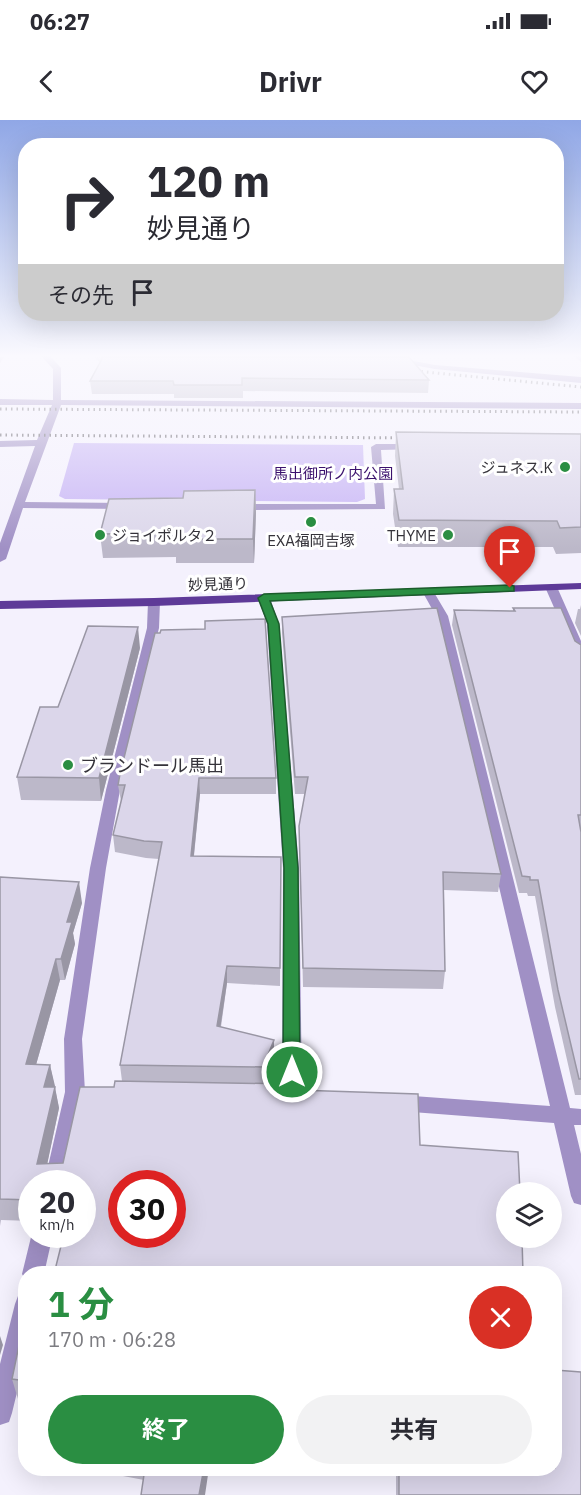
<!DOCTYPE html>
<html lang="ja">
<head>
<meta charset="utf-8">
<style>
	:root { --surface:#fff; --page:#f2f2f3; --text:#2b2b33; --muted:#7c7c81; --accent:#2a8e42 }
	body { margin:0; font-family:"IBM Plex Sans","Noto Sans JP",sans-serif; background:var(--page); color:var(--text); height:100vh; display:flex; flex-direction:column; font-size:22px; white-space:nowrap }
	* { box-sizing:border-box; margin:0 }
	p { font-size:20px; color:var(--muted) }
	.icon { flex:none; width:33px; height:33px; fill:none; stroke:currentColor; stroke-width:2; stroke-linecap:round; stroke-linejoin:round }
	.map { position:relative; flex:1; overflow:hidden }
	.details { position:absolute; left:18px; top:1146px; width:544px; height:210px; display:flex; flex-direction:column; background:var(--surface); border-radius:24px; box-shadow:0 6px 24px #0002 }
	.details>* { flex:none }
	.banner { position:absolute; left:18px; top:18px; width:546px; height:183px; border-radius:24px; box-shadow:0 6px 24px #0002; background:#fff; color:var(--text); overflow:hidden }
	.controls { position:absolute; left:496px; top:1062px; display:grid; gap:12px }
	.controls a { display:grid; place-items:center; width:66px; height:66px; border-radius:50%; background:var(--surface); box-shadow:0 6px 24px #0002; font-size:30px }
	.speed { position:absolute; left:18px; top:1050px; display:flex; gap:12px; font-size:30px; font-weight:700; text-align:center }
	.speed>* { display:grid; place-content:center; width:78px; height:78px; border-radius:50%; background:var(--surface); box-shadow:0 6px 24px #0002; line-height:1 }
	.speed small { font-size:15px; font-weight:400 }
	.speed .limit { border:9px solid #d22; background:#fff; color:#111 }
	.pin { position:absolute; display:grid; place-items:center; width:51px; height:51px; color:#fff; margin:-62px -26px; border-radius:50% 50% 50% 0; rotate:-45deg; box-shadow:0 0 6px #0007 }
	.pin .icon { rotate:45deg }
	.me { position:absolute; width:66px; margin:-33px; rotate:0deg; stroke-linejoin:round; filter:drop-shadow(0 0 4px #0008) }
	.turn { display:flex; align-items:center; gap:21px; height:126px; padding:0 30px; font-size:27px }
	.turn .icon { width:78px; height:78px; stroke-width:2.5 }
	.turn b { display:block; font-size:42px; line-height:51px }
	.then { display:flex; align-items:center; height:57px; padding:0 30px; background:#0003; gap:12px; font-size:22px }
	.round { display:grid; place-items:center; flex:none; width:63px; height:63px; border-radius:32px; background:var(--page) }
	.summary { display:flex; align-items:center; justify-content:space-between; height:102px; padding:0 30px }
	h1 { font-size:36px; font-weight:700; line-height:45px; color:var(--accent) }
	.button { display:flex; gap:12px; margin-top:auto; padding:12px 30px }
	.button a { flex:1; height:69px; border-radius:36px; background:var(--accent); color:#fff; font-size:24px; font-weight:700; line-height:69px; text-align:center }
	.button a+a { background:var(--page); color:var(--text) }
	.status { display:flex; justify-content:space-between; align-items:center; height:42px; padding:0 30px; background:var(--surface); direction:ltr }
	.status svg { height:16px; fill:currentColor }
	header { display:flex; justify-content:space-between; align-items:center; height:78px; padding:0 30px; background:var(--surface); font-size:27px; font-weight:700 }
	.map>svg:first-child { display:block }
</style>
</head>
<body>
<div class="status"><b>06:27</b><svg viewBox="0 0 49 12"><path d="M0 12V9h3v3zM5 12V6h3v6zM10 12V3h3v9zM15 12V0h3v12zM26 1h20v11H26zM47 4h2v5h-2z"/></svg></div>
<header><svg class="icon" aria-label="back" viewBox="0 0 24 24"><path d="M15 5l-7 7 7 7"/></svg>Drivr<svg class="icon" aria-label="heart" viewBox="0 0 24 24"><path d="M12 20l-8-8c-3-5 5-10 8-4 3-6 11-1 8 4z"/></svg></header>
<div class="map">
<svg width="581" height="1375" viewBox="0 0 581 1375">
	<rect width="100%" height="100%" fill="#f4f1fd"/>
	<!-- green -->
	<path fill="#c7b4f5" d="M74 323 363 325 365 379 357 382 65 379 59 376Z"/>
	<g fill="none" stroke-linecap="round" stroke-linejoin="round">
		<!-- minor -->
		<path fill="#a090c5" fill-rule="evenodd" d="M41 236H50L61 248V280L581 283V289L61 285 25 382 126 383 131 386 126 389 23 388 6 439 0 442V423L35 326 0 327V321L37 320 52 285H0V279L53 280V249Z
			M365 236H387L435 245 581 257V263L435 249Z
			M574 236H581V242Z
			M416 324 419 325V329L381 330 385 389 237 390 232 387 237 384H376L371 327 376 324Z
			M551 464 557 467 581 521V539L575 535 545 467Z
			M428 468 432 469 448 496 570 988 581 989V1005H574L581 1034V1085L574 1083 571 1076 554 1003 399 991 392 989 389 983 392 977 399 975 550 986 436 496 422 471Z
			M264 474 270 478 279 504 299 748 302 975 299 981 292 983 285 981 282 975 283 748 267 504 258 478Z
			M154 478 160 482 159 508 120 670 106 748 82 919 85 972 65 1064H44L65 972 64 919 90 748 106 670 147 508 148 482Z
			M32 1113 53 1114 44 1154H26V1161L22 1154Z
			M26 1173V1235L12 1293 9 1302 0 1305V1244L15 1184 18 1176Z"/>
		<!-- major -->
		<path fill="#5e3a98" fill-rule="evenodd" d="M581 463V469L154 486 0 489V481L154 478Z"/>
		<!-- rail -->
		<path stroke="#5a575f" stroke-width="3" stroke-dasharray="1.5 4" stroke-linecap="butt" d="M405 250 581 267
			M0 289 581 292
			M0 315 413 318"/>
	</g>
	<!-- wall -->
	<path fill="#bcb8c9" d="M93 237H409L429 260 428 273 243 271V278H174V274H92L90 261 100 242Z
		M396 312 581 314V433L556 434 553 427H398L393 394 394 369H399L395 336Z
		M255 370 256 393 254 443H176V437L103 438 100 414 183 378Z
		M581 485V516L575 503 578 489H580Z
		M513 488 581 525V975H575L555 887 535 776H528L527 773H519L452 505 454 490 513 491Z
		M282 497 501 754 498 772 444 770 445 851 443 869 303 867 299 706 305 674H295L282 513Z
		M140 528 101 681 21 680 17 657 58 587Z
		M120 654 276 658V674H200L194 736 281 737 280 866 227 863 221 907 274 937 264 963 297 964V970L82 1064H32V1101L1 1100 0 1106V757L82 783 73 813 75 824 65 860H60L36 945H50L59 988 47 1044 63 1043 114 967 122 961 120 945 159 739 146 738 115 732 113 715 121 681 118 665Z
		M26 1207V1280L18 1279 12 1259Z
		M122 1348H209L144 1360 123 1356Z
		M396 1348H555L581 1375H396Z"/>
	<!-- shaded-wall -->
	<path fill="#9996a4" d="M0 237H4L0 243Z
		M255 370 256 393 254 443 253 419Z
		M138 507 140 528 101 681 99 658Z
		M199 658 200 674 192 753 191 736Z
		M79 762 82 783 73 813 75 824 65 860 61 839 67 802Z
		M56 839 60 860 30 966 26 944Z
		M227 846V863L218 923 217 906Z
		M274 920V937L263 964V947Z
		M50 945 55 966 49 988 44 967Z
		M55 967 59 988 43 1064 37 1044Z
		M0 1216 3 1225 0 1235Z
		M204 1348H209L205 1375H199Z"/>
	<!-- building -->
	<path fill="#dbd6ea" stroke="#9996a4" stroke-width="1.5" fill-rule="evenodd" d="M103 237H409L429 260 242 258V265H174L173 261H90Z
		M396 312 581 314V407L560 408 557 401 399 400 394 369H403Z
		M255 370 253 419H175V413L100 414 109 379 183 378 184 371Z
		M437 488 501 754 443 752 445 851 303 848 299 706 308 657H295L282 497Z
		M513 488H561L575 521 581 525V695H578L581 712V959H579L558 870 538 760H530V757L522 756 454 490 515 491Z
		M265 499 276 658H199L191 736 281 737 280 848 227 846 217 906 274 920 263 947 120 945 162 722 144 721 113 715 125 665H118L120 654 155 513H160L161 510 205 509V501Z
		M88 506 138 507 99 658 17 657 40 587H58Z
		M0 757 79 762 67 802H72L61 839H56L26 944 50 945 44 967H55L37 1044 63 1043 80 967H114L115 961 292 964H297V970L418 974 420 1025 518 1032 520 1072H507V1118H522L523 1154H54L64 1114H82V1064H32V1080L0 1079ZM122 1064H172V1114H122Z
		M23 1206 26 1207V1261L12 1259Z
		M555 1250 581 1252V1375H399V1348H555Z
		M145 1348H204L199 1375H141Z"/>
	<!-- sky -->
	<linearGradient id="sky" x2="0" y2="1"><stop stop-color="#90a7e6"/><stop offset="0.55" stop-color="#faf9fe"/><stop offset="1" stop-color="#faf9fe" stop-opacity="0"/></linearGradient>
	<rect width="581" height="429" fill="url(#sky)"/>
	<!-- route -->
	<path fill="#2a8e42" stroke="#1b5c2b" stroke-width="1.5" d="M510 465 514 466V471L270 481 279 504 298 748 300 952 298 957 292 959 286 957 283 952 284 748 268 504 258 478 264 474Z"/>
	<!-- markers -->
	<g fill="#2a8e42" stroke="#fff" stroke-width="2">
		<circle cx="565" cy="347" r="6"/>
		<circle cx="311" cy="402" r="6"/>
		<circle cx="100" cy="415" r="6"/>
		<circle cx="448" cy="415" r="6"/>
		<circle cx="68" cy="645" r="6"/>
	</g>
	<g text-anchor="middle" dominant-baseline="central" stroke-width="6" stroke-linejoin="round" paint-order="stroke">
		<!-- far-poi labels -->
		<g font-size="15" fill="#35333a" stroke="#fff" text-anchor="end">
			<text x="553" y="347">ジュネス.K</text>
			<text x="112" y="415" text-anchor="start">ジョイポルタ２</text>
			<text x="436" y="415">THYME</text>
			<text x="311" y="420" text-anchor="middle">EXA福岡吉塚</text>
		</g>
		<!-- far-park labels -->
		<g font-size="15" fill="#3b116d" stroke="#fff">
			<text x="333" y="353">馬出御所ノ内公園</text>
		</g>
		<!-- far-street labels -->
		<g font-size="15" fill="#35333a" stroke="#fff">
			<text transform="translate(218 464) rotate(-2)">妙見通り</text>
		</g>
		<!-- poi labels -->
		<g font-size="18" fill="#35333a" stroke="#fff" text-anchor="start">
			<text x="80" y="645">ブランドール馬出</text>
		</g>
	</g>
</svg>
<div class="controls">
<a><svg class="icon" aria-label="layers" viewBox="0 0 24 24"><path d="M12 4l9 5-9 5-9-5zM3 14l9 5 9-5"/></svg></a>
</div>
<div class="speed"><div>20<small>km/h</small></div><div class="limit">30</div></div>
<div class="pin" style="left:510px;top:468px;background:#d93025"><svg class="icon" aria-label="arrive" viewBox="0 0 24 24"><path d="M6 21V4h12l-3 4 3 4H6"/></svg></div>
<svg class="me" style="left:292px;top:952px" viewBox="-20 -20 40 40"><circle r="17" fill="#2a8e42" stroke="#fff" stroke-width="3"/><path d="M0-11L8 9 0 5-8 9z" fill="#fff"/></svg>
<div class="banner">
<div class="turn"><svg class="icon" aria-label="right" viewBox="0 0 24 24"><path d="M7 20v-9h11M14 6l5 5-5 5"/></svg><div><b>120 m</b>妙見通り</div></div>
<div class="then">その先<svg class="icon" aria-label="arrive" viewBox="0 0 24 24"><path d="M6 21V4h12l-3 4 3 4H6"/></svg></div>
</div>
<section class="details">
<div class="summary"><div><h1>1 分</h1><p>170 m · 06:28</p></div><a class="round" style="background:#d93025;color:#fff"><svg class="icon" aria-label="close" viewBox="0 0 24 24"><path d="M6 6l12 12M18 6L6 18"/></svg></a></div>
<div class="button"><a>終了</a><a>共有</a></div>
</section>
</div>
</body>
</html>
